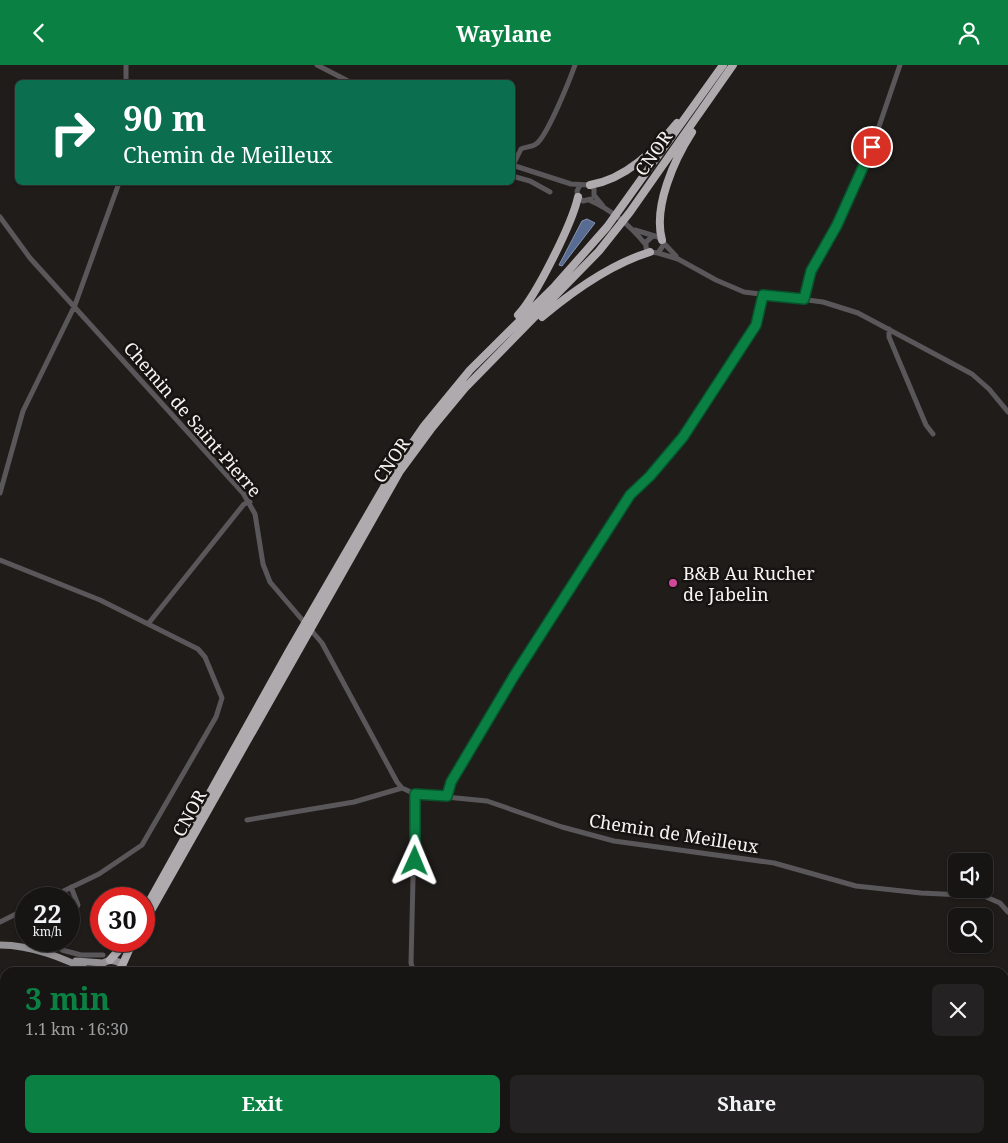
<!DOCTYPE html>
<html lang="en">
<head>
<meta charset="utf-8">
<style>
	:root { --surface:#171514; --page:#242222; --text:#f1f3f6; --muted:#9e9fa0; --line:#363434; --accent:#0b8043 }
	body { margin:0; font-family:"Noto Serif",serif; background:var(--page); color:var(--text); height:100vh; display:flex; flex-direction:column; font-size:19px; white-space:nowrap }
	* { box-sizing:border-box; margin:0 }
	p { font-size:16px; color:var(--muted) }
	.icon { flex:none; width:28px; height:28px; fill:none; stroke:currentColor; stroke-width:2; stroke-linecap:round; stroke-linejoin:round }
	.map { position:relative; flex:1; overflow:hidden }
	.details { position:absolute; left:0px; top:902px; width:1009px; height:176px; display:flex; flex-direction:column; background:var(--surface); border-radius:15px 15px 0 0; box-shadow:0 1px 4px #0004,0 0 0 1px var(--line) }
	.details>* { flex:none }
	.guide { position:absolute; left:15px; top:15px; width:500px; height:105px; border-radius:8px; box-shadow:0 1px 4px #0004,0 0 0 1px var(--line); background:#0b6e4f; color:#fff; overflow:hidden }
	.controls { position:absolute; left:948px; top:788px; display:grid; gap:10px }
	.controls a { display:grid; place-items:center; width:45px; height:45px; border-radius:8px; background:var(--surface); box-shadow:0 1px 4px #0004,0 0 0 1px var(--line); font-size:25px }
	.speed { position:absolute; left:15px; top:822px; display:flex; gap:10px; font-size:25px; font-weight:700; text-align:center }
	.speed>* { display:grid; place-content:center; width:65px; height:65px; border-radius:50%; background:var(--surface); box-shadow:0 1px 4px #0004,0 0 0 1px var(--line); line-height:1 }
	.speed small { font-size:12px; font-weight:400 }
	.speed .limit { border:8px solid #d22; background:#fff; color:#111 }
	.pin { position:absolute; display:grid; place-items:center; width:42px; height:42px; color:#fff; margin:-21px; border:2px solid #fff; border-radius:50%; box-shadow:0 1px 5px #0007 }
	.me { position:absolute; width:55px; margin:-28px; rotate:1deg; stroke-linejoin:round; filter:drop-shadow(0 0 4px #0008) }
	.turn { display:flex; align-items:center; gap:18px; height:105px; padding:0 25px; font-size:22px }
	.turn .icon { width:65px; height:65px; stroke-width:2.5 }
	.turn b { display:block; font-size:35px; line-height:42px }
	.round { display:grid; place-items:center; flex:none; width:52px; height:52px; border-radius:8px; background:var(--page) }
	.headline { display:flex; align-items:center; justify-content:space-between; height:85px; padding:0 25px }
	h1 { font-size:30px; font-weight:700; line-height:38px; color:var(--accent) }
	.primary-button { display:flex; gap:10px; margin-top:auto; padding:10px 25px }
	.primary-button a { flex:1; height:58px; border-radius:8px; background:var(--accent); color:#fff; font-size:20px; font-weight:700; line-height:58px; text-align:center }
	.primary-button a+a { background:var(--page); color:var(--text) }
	header { display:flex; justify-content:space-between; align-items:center; height:65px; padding:0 25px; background:var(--accent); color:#fff; font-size:22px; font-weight:700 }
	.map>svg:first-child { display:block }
</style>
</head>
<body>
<header><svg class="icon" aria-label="back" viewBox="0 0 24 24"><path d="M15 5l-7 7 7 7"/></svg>Waylane<svg class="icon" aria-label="person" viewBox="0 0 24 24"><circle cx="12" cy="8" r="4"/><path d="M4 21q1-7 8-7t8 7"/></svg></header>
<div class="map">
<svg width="1008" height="1078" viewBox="0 0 1008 1078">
	<rect width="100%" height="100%" fill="#1f1c1a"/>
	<!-- commercial -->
	<path fill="#301f17" d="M1004 1063H1008V1078H807L808 1074H1004Z"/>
	<!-- education -->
	<path fill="#2d1e29" d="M294 1074H331L335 1077 292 1078Z"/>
	<!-- water -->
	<path fill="#586b92" stroke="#8794af" d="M587 154 595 158 562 201 559 200 582 156Z"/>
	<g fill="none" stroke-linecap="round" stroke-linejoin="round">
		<!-- minor -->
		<path stroke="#595759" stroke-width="5" d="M317 0 352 18
			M126 18V0
			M512 100 571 119 590 120 594 124V130L603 141
			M513 100 521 84C525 82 532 82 536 79 547 72 570 14 575 0
			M512 111 530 116 550 127
			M580 120 577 126 578 132 583 136 591 134
			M589 135C612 145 630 160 646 180
			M0 152 30 193 243 428 255 449 263 499 270 517 322 578 397 717 402 723 415 729 487 736 562 762 614 776 774 798 856 821 921 828 984 831 1000 838 1008 847
			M635 165 658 172 676 191
			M653 171 646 177V183L650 187 658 188 664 179
			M658 188 678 194 716 215 744 227 823 237 858 248 972 309 989 324 1008 347
			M804 234 811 206 842 151 872 82 900 0
			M889 264V272L926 360 933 369
			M0 428 23 346 75 240 119 118
			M0 495 100 535 198 584 205 592 222 633 216 652 142 780 99 809 47 834
			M148 559 244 439 250 437
			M447 731 451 717 514 611 630 430 683 372 756 260 763 230
			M247 755 354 737 402 723
			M69 856 78 840 71 822
			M0 857 26 844
			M60 876 62 885 81 890H103
			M414 908 411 898 415 729
			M1004 1060H1008
			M382 1074 383 1078
			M507 1074V1078
			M287 1078 289 1074
			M373 1078 374 1074"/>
		<!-- major -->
		<path stroke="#959295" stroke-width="7" d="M0 880C33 880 65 894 94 908
			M76 896 103 898
			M99 908 103 898 110 895 119 897 124 908
			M429 1074 438 1078
			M444 1074 453 1078"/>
		<!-- highway -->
		<path stroke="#aeaaad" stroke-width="8" d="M590 120C626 114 655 85 677 58
			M662 175C653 142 674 95 692 67
			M518 250C536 231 572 159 578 132
			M542 252C573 226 611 199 650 187
			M144 846 289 586 395 403 424 361 470 305 555 221 607 162 723 0
			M144 858 400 406 431 364 465 323 599 186 630 147 733 0
			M110 895 127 876
			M122 901 133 876"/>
	</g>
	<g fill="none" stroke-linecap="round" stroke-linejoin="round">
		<defs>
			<path id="route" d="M415 796V729L447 731 451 717 514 611 630 430 650 411 683 372 756 260 763 230 804 234 811 206 837 160 872 82"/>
		</defs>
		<!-- route casing -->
		<use href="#route" stroke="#07532c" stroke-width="12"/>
		<!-- route -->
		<use href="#route" stroke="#0b8043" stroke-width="9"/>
	</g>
	<!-- markers -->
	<circle fill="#d1479c" stroke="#161311" stroke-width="2" cx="673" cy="518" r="5"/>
	<g text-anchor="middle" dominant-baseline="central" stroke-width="5" stroke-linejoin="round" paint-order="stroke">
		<!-- street labels -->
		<g font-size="18" fill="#f6f3f2" stroke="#161311">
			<text transform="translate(653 88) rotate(-55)">CNOR</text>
			<text transform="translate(193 354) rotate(49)">Chemin de Saint-Pierre</text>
			<text transform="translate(391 395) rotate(-56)">CNOR</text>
			<text transform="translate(189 748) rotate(-61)">CNOR</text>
			<text transform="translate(674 768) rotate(9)">Chemin de Meilleux</text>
		</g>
		<!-- poi labels -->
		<g font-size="18" fill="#f6f3f2" stroke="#161311" text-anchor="start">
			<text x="683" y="508">B&amp;B Au Rucher<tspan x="683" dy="21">de Jabelin</tspan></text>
		</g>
	</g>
</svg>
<div class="controls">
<a><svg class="icon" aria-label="sound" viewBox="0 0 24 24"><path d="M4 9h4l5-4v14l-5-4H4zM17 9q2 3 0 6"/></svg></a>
<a><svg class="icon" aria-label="search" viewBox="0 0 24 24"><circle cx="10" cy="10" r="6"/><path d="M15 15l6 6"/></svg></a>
</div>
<div class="speed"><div>22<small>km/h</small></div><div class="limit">30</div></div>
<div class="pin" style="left:872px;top:82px;background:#d93025"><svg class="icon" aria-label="arrive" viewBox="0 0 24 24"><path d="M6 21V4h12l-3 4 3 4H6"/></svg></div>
<svg class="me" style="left:415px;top:796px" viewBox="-20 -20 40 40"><path d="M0-17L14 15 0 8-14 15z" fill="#0b8043" stroke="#fff" stroke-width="4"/></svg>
<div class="guide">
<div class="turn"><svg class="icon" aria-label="right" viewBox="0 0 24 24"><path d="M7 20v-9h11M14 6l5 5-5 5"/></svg><div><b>90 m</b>Chemin de Meilleux</div></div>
</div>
<section class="details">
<div class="headline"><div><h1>3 min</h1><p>1.1 km · 16:30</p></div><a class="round"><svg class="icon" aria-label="close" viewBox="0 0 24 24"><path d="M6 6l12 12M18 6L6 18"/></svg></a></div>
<div class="primary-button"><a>Exit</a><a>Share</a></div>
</section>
</div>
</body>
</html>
